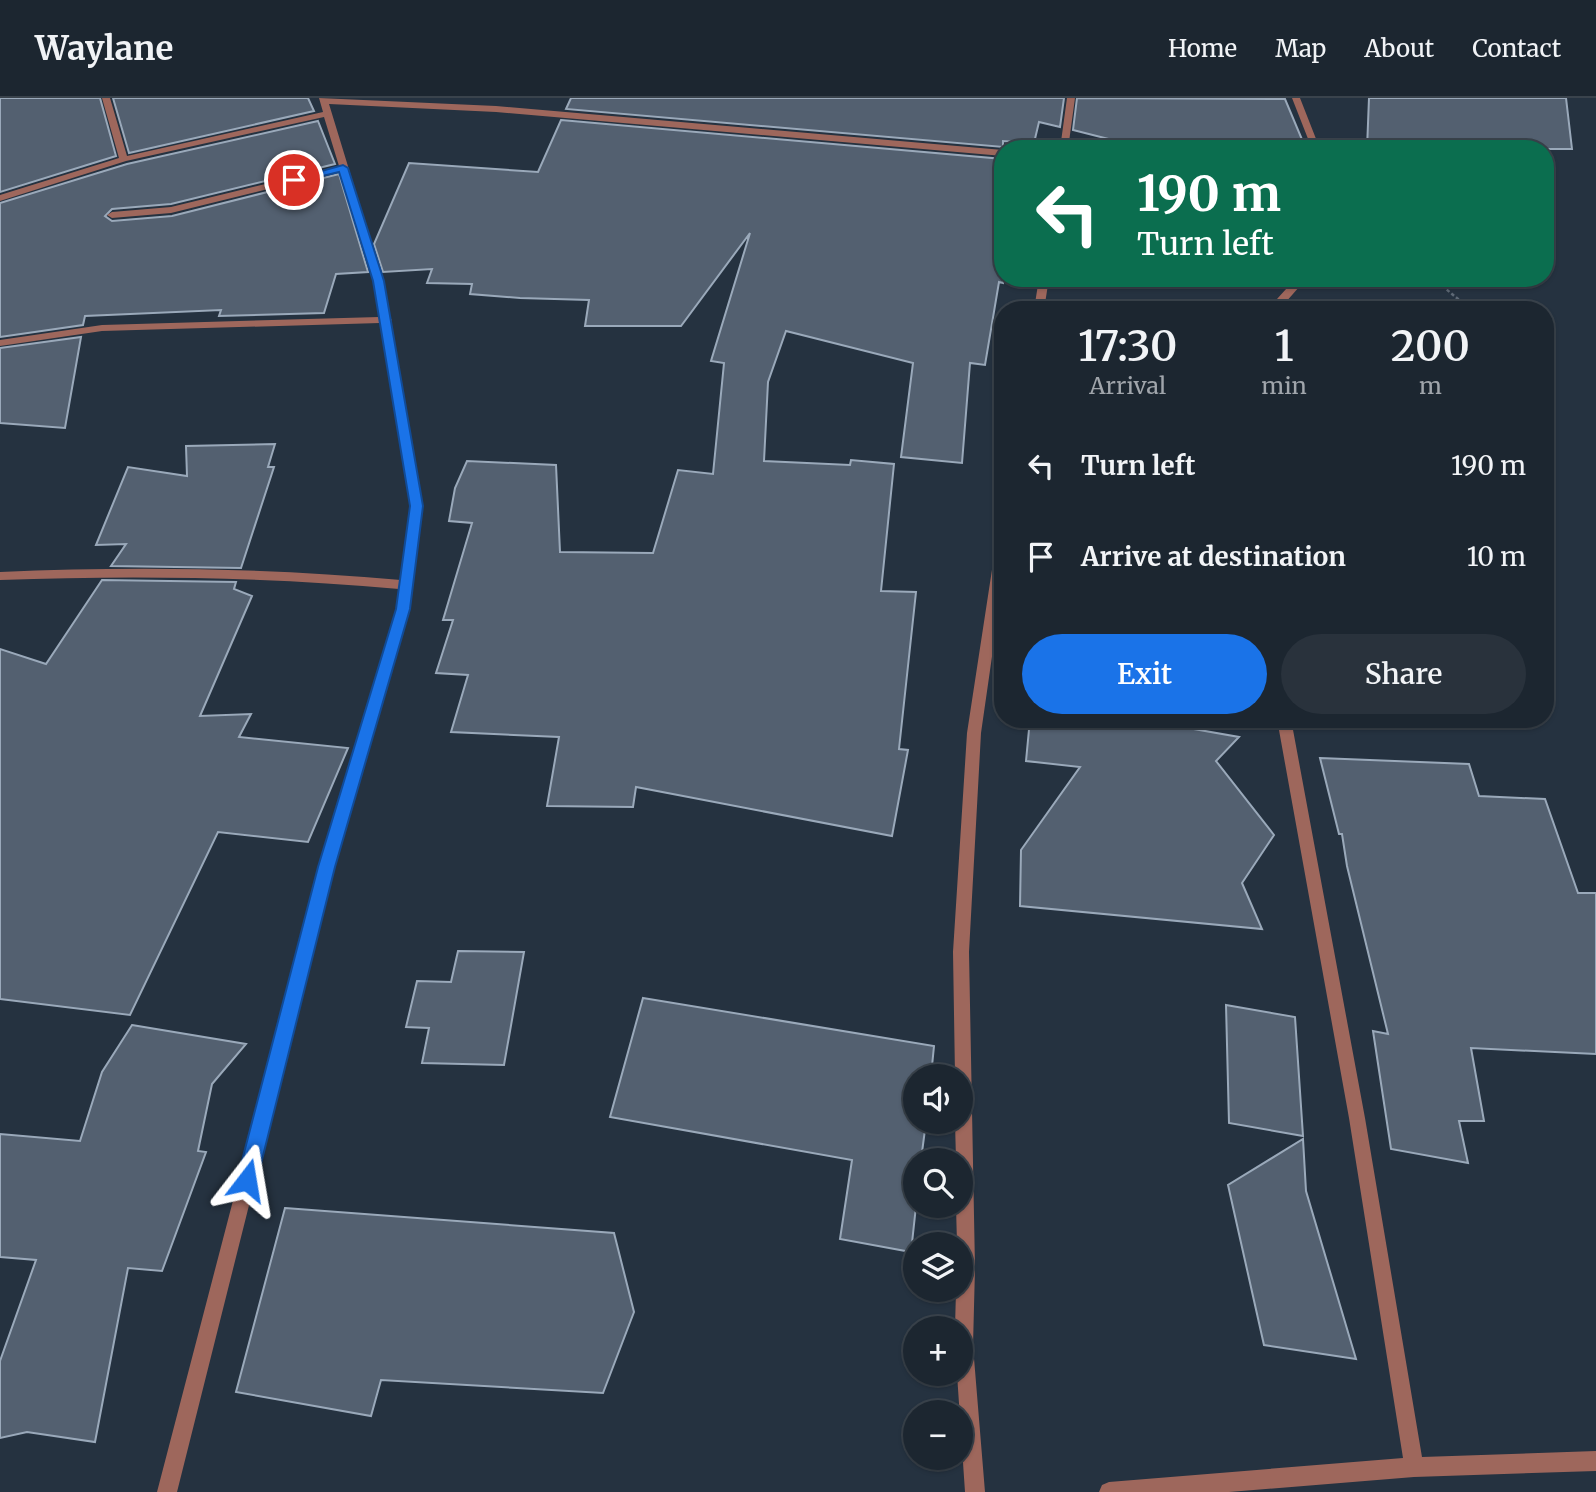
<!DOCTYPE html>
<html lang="en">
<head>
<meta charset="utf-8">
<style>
	:root { --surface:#1c2630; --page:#29323c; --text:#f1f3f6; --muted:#a0a5ab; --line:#3a434c; --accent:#1a73e8 }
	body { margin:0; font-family:Merriweather,serif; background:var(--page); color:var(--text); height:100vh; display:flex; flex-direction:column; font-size:26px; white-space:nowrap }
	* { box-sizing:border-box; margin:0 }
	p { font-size:23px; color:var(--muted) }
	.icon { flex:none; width:38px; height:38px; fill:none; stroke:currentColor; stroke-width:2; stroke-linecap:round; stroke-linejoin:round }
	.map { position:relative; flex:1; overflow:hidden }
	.drawer { position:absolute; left:994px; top:203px; width:560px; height:427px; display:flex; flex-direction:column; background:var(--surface); border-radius:28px; box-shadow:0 2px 5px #0004,0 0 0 2px var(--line) }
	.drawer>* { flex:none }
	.banner { position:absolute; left:994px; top:42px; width:560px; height:147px; border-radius:28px; box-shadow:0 2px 5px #0004,0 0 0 2px var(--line); background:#0b6e4f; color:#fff; overflow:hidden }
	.buttons { position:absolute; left:903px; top:966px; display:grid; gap:14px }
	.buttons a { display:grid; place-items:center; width:70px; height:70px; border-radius:50%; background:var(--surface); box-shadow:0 2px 5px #0004,0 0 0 2px var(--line); font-size:35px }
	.pin { position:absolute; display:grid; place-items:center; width:60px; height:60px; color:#fff; margin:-30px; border:4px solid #fff; border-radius:50%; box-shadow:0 2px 7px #0007 }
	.me { position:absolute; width:77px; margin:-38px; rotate:14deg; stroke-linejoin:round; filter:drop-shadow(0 0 5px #0008) }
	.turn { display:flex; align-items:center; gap:24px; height:147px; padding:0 28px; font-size:32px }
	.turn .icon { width:91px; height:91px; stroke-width:2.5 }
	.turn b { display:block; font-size:49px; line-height:60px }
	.eta { display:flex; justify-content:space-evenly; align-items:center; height:119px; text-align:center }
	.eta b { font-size:42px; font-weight:600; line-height:49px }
	.button { display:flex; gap:14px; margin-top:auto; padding:14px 28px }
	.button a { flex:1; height:80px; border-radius:42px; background:var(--accent); color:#fff; font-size:28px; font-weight:600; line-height:80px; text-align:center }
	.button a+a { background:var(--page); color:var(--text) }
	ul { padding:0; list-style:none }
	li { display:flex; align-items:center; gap:21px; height:91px; padding:0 28px }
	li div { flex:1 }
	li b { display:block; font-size:26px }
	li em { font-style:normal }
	header { display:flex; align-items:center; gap:42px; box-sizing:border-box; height:98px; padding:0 35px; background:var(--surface); border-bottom:2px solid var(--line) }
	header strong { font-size:33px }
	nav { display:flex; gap:38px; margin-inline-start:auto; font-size:24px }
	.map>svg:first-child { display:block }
</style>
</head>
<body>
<header>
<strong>Waylane</strong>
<nav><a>Home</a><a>Map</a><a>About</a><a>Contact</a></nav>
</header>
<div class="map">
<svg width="1596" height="1394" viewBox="0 0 1596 1394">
	<rect width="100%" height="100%" fill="#253240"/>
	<!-- building -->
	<path fill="#536070" stroke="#9aa9ba" stroke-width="2" d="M0 0H100L116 58 0 94Z
		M113 0H308L314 13 129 55Z
		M571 0H1064L1060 29 1039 24 1034 45 1003 43V49L566 11Z
		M1077 0 1285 1 1306 51H1148L1073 32Z
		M1369 0H1566L1572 51H1367Z
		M561 22 1003 61V185L999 184 985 267 970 265 962 365 901 359 913 265 786 233 768 284 764 363 850 367 851 362 894 366 881 493 916 494 899 651 908 652 892 738 636 689 633 709 547 708 559 639 451 634 468 577 436 575 453 522H443L472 425 449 423 455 390 467 363 556 367 560 454 653 455 678 372 713 376 724 265 711 263 750 135 681 228H585L589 202 520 200 470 196 472 186 427 185 432 171 383 174 374 146 409 65 538 74Z
		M318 23 335 66 171 106 112 111 105 118 112 123 172 118 339 76 368 174 336 176 324 215 219 218 221 212 85 218 83 227 0 239V105L127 66Z
		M81 239 65 330 0 325V250Z
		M275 346 268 369H274L241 470 111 468 126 446 96 447 128 369 187 378 186 348Z
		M102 482 236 484 234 491 252 498 200 618 251 616 239 639 348 650 308 744 218 734 130 917 0 901V551L46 566Z
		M1030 621H1137L1239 639 1216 663 1274 737 1242 785 1262 831 1020 808 1021 752 1080 669 1026 663Z
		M1320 660 1469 666 1479 698 1545 701 1578 795H1596V956L1471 950 1484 1023H1459L1468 1065 1391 1051 1373 933 1388 936 1347 768 1342 736H1339Z
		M458 853 524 854 504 967 422 965 429 930 406 929 417 883 451 884Z
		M643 900 934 948 931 978H915V1024H926L921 1062H915L916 1108 911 1154 840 1141 852 1062 610 1019Z
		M1226 907 1295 919 1303 1038 1229 1025Z
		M132 927 246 946 212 986 198 1053 206 1054 162 1173 128 1170 95 1344 27 1334 0 1340V1263L36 1162 0 1159V1036L80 1043 102 974Z
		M1303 1041 1306 1093 1356 1261 1264 1247 1228 1087Z
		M285 1110 614 1135 634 1214 603 1295 381 1282 371 1318 236 1294Z"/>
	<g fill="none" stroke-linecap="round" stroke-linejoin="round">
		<!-- path -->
		<path stroke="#5e6976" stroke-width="2.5" stroke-dasharray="3.5 2.5" stroke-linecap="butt" d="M1433 180 1471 212"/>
		<!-- street -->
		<path fill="#9e675c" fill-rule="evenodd" d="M102 0H110L127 58 323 14 319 0 496 8 1003 52V58L496 14 329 6 383 183 389 219 392 222 390 224 422 408 409 511 334 769 177 1394H157L320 769 397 511 399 491C266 479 134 477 0 482V474C134 468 267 470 401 482L410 408 380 225 102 233 0 248V242L102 227 379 219 373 183 341 73 171 115 112 120 107 117 112 114 171 109 339 68 324 19 126 63 0 103V97L119 60Z
			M1067 0H1075L1068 51H1060Z
			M1292 0H1300L1320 51H1312Z
			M1039 180H1049L1044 212H1034Z
			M1296 180H1307L1285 205H1277V201Z
			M1003 435V482L981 635 969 854 975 1170 973 1248 985 1394H965L957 1276H961V1230H955L956 1192H961V1146H957L956 1108H961V1062H956L955 1024H961V978H955L953 854 967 635 997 439Z
			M1277 621H1291L1365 1020 1422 1359 1596 1353V1373L1414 1379 1229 1394H1099L1102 1387 1109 1384 1403 1360 1349 1020Z"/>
	</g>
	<!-- route -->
	<path fill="#1a73e8" stroke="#114b97" stroke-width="2" d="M343 67 348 70 384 183 423 408 410 511 335 769 257 1082 254 1088 247 1091 240 1088 237 1082 318 769 396 511 410 408 373 183 339 74 294 85 289 82Z"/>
</svg>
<div class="buttons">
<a><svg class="icon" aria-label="sound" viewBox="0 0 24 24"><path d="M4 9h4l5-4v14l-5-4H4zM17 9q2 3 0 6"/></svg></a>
<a><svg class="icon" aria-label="search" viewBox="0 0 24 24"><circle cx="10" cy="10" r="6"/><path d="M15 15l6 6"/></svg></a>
<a><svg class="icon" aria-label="layers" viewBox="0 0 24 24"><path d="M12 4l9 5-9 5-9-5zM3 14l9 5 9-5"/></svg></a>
<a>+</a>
<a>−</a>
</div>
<div class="pin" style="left:294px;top:82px;background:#d93025"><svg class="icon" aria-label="arrive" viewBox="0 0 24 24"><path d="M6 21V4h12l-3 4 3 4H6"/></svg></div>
<svg class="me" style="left:247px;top:1082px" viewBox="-20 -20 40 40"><path d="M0-17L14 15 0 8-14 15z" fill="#1a73e8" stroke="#fff" stroke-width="4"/></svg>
<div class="banner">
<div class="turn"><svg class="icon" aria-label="left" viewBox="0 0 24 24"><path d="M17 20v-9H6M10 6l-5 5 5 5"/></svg><div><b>190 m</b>Turn left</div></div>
</div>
<section class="drawer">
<div class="eta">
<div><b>17:30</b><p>Arrival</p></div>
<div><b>1</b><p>min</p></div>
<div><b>200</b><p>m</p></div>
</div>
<ul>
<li><svg class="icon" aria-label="left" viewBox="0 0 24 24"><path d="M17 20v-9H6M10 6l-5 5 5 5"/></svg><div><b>Turn left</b></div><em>190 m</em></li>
<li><svg class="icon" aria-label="arrive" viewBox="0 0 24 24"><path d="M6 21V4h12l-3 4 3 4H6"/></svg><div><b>Arrive at destination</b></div><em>10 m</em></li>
</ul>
<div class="button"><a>Exit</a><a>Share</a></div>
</section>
</div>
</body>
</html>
